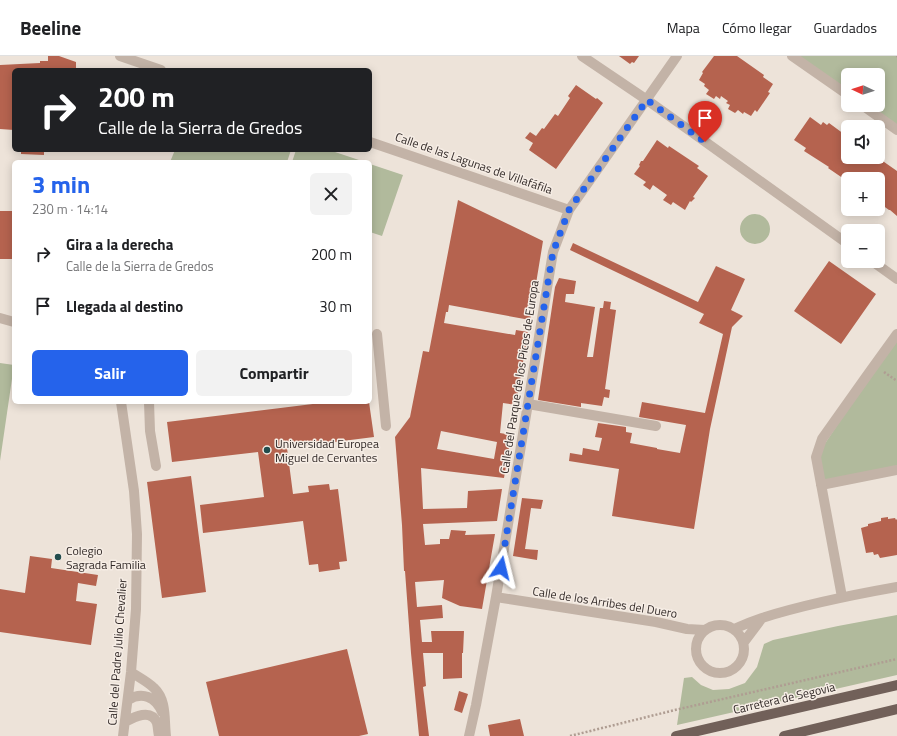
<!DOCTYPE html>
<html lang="es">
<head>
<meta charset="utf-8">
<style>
	:root { --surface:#fff; --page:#f2f2f2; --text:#202124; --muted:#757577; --line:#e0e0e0; --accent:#2563eb }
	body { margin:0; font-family:"Titillium Web",sans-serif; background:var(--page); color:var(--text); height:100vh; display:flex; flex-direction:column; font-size:15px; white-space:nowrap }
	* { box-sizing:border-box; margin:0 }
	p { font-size:13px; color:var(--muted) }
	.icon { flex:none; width:22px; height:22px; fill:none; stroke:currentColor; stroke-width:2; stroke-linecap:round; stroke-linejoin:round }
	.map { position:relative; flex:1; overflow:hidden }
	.side { position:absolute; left:12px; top:104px; width:360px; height:244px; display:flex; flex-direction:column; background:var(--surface); border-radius:6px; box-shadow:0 2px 10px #0003 }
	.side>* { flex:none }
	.hud { position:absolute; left:12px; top:12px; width:360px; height:84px; border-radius:6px; box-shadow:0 2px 10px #0003; background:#202124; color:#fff; overflow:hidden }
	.needle { width:26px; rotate:274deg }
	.controls { position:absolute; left:841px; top:12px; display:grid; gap:8px }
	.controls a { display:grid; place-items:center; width:44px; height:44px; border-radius:6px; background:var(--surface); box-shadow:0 2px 10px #0003; font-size:20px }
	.pin { position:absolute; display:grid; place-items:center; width:34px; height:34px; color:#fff; margin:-41px -17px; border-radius:50% 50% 50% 0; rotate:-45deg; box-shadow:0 0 4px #0007 }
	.pin .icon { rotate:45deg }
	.me { position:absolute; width:44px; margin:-22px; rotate:10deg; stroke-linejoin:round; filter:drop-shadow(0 0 3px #0008) }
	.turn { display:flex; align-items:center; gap:14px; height:84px; padding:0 20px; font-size:18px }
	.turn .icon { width:52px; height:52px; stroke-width:2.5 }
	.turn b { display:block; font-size:28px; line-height:34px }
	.round { display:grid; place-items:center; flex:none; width:42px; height:42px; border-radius:6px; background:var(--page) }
	.summary { display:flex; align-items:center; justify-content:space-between; height:68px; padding:0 20px }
	h1 { font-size:24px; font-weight:700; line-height:30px; color:var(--accent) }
	.button { display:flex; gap:8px; margin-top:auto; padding:8px 20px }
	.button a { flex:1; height:46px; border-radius:6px; background:var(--accent); color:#fff; font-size:16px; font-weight:700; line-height:46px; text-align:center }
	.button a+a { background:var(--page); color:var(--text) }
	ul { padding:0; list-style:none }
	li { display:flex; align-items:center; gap:12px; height:52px; padding:0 20px }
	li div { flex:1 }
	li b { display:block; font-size:15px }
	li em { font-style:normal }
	header { display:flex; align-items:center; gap:24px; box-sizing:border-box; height:56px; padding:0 20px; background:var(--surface); border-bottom:1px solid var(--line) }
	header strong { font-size:19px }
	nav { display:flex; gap:22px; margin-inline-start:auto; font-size:14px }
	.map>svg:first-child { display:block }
</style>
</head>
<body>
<header>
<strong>Beeline</strong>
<nav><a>Mapa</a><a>Cómo llegar</a><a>Guardados</a></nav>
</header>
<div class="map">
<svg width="897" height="680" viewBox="0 0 897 680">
	<rect width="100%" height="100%" fill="#ede3d9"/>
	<!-- green -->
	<path fill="#b1ba9c" d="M792 0H897V74L862 49H878V19H848V39Z
		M175 94H291L287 106H170Z
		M296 94H329L365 106H292Z
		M370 108 403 119 382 180 370 176Z
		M740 173a15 15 0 1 1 30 0a15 15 0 1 1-30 0Z
		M897 279V414L821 429 816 401Z
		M0 307 14 309 0 405Z
		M897 559V619L677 669 684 622 692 621 701 629 713 634 729 633 745 627 757 611 764 588 773 584 838 570Z"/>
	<!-- building -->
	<path fill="#b5634f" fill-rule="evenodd" d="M48 0H59L76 6V14H14V74L0 73V9L40 7V5H48Z
		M619 0H639L634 7 632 6 630 8Z
		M714 0H737L764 19 763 21 773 28 768 36 770 37 757 56 755 54 751 60 744 56 743 58 738 54 735 57 728 53 730 49 726 47 728 45 721 40 720 43 716 40 714 43 706 38 709 34 704 30 705 28 699 24 703 17 702 16Z
		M576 29 596 43 597 42 603 47 556 113 529 94 533 87 525 82 530 76 536 80 542 72 544 73 555 58 558 60 570 42 568 40Z
		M810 61 821 69 823 66 827 69 829 67 848 81V101H877L897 115V160L890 154H889L878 146V123L848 122 847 125 828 112 829 111 804 95 806 92 794 84Z
		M657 84 668 92 669 90 699 110 697 112 708 120 693 141 695 142 691 146 690 145 685 154 673 146 671 149 663 144 667 139 653 129 650 134 643 129 646 126 634 118 640 110 639 109 641 105H643Z
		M21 94H44V99L21 98Z
		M458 144 543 185 530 264 449 249 448 256H446L444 267 515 279 516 274 528 276 516 349 503 347 500 377 511 379 504 422 421 412 423 453 467 452 468 435 502 433 497 465 423 468 425 489 440 488V483H449L451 474 466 475 465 479 495 478 482 553 460 550 442 542 444 524 415 526 417 551 442 549 443 562 420 564 422 586H432L431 575H464L463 597H462V622L443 623V597H423L426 630 423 631 429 680H419L411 597 405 515H404L402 469 395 381 410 361 423 295 429 296ZM441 375 497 386 494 403 437 393Z
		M0 155H14V203H0Z
		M573 187 698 246 716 210 745 223 731 254 743 260 732 271 710 373 694 473 612 460 619 413 569 405 570 397 582 399 583 392 599 395 602 382 595 381 598 367 626 371V376L632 377 630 387 657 392V393L680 397 686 369 639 361 642 346 705 357 723 278 699 267 704 258 570 194Z
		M829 205 876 238 841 288 794 255Z
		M559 222 576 225 574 238H566L565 246 595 251 587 301H593L600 252H603L604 245 611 246 610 253 616 254 605 333 610 334 609 342 604 341 602 350 581 347V351L538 344 555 231Z
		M329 346H369L374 381 287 392 293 438 309 436 308 430 329 428 330 434 338 433 347 505 339 506 340 513 319 516 318 508 309 509 303 465 203 477 200 449 264 441 258 396 172 406 167 366Z
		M191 420 206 536 162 542 147 426Z
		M522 442 543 444 541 453 531 452 525 493 538 494 537 504 513 500Z
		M888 461V463L895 462 896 464 897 463V499L880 502 878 498 874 499 873 496 866 497 861 472 868 470V468L881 465V462Z
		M30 500 52 503 51 512 98 519 96 530 78 527 76 545 97 548 91 589 0 576V533L25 537Z
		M347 593 368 678 359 680H219L206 626Z
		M459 635 468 638 462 657 454 654Z
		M520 663 524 680H490L488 669Z"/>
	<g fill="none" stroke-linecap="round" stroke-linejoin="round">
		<!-- path -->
		<path stroke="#af9d92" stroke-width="2.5" stroke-dasharray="2 2" stroke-linecap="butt" d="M896 0H897
			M884 316 897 325
			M570 680 675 654 897 603"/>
		<!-- lane -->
		<path stroke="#c3b3a7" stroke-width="10" d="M377 278 386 370
			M149 346 150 375 156 410
			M528 348 656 370"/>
		<!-- street -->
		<path stroke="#c3b3a7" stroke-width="10" d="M120 0 161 14
			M582 0 647 44 848 188
			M792 0 848 39
			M862 49 897 74
			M370 86 569 154
			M872 205 897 223
			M0 262 14 266
			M121 346 134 435 137 478 136 553 131 616 123 680
			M821 429 897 414
			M496 541 656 566 687 573 705 574
			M842 541 816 401 822 383 866 321 897 278
			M696 593a24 24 0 1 1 48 0a24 24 0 1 1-48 0Z
			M734 573C743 569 753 565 762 562 806 548 852 539 897 531
			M744 586 762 562
			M131 616C138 621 147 625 154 632 167 644 164 664 166 680
			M128 644C142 635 156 641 162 656
			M125 666C134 661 151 652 157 667 158 671 158 676 159 680
			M469 680 476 649 496 541 553 196 569 154 677 0"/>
		<!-- primary -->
		<path stroke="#716059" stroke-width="10" d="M676 680 897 629
			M784 680 897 653"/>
	</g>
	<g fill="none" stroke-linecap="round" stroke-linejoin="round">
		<!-- route -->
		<path stroke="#2563eb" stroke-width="7" stroke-dasharray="0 12.6" d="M501 512 553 196 569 154 647 44 705 86"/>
	</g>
	<!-- markers -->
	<g fill="#224c4d" stroke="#f6ede5" stroke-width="1.5">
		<circle cx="267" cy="394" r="4"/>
		<circle cx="58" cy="501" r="4"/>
	</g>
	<g text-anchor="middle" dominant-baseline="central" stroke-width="3" stroke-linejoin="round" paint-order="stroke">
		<!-- street labels -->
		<g font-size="12" fill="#312927" stroke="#f6ede5">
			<text transform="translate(474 107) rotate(19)">Calle de las Lagunas de Villafáfila</text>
			<text transform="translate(519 321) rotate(-81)">Calle del Parque de los Picos de Europa</text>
			<text transform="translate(605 546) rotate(9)">Calle de los Arribes del Duero</text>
			<text transform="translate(117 596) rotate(-86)">Calle del Padre Julio Chevalier</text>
			<text transform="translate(784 642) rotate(-13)">Carretera de Segovia</text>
		</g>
		<!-- poi labels -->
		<g font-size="12" fill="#312927" stroke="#f6ede5" text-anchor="start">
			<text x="275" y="387">Universidad Europea<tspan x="275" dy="14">Miguel de Cervantes</tspan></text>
			<text x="66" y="494">Colegio<tspan x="66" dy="14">Sagrada Familia</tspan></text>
		</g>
	</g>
</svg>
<div class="controls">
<a><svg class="needle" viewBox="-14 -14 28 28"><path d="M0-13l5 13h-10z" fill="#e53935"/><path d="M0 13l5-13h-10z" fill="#757577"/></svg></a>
<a><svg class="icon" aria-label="sound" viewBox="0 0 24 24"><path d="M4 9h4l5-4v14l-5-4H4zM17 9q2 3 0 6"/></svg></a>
<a>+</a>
<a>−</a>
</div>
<div class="pin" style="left:705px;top:86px;background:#d93025"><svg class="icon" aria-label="arrive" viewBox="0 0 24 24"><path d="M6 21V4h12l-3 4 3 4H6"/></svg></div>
<svg class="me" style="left:501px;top:512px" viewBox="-20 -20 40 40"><path d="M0-17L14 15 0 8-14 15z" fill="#2563eb" stroke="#fff" stroke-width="4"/></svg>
<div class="hud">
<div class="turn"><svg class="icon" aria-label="right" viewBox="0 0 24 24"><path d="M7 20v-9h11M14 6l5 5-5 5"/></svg><div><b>200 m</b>Calle de la Sierra de Gredos</div></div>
</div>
<section class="side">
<div class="summary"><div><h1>3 min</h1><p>230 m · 14:14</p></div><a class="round"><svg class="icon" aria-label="close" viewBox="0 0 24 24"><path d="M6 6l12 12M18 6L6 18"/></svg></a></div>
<ul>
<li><svg class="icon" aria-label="right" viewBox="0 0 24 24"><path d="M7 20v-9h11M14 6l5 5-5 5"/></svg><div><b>Gira a la derecha</b><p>Calle de la Sierra de Gredos</p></div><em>200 m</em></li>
<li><svg class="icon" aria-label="arrive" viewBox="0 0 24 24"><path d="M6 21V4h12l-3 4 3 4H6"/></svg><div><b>Llegada al destino</b></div><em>30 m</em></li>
</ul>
<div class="button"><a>Salir</a><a>Compartir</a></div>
</section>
</div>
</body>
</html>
